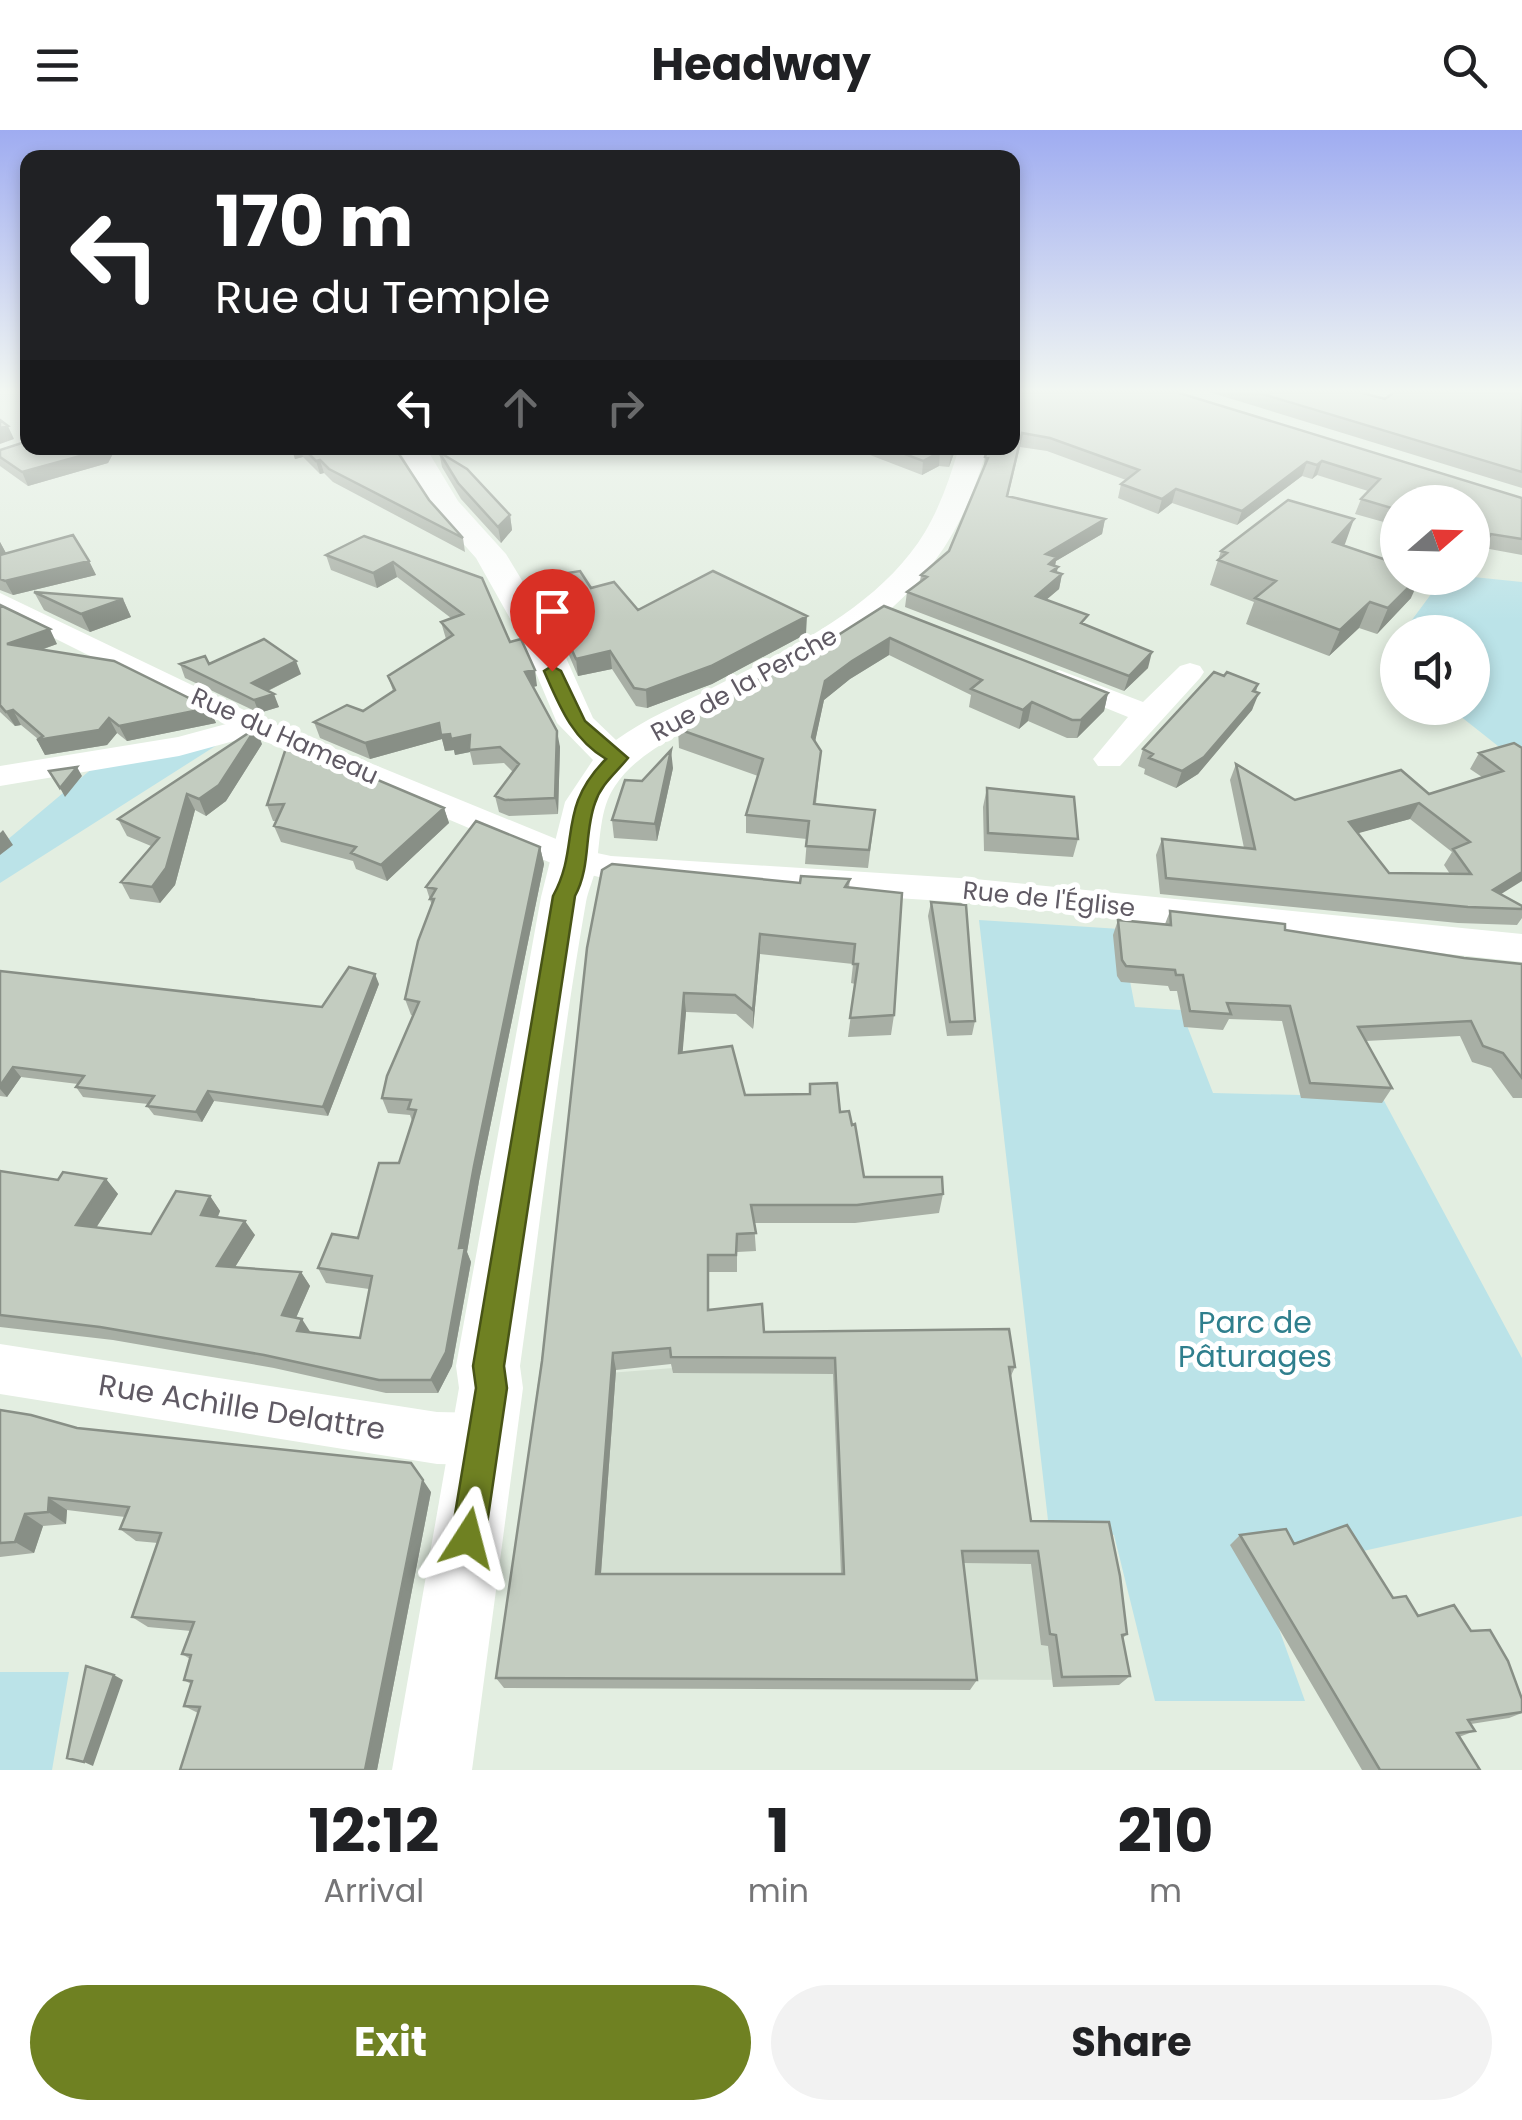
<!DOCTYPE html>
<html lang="en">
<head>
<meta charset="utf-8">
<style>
	:root { --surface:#fff; --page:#f2f2f2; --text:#202124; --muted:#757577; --accent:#6f8122 }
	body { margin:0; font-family:Poppins,sans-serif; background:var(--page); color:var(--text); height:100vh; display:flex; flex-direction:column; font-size:38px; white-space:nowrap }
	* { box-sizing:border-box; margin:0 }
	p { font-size:32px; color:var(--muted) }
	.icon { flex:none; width:55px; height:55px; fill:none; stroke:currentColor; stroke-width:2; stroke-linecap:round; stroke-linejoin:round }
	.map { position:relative; height:1640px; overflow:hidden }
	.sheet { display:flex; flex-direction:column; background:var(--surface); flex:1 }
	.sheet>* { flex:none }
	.banner { position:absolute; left:20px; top:20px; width:1000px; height:305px; border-radius:20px; box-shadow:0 5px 15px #0003; background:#202124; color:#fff; overflow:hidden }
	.needle { width:65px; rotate:70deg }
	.tools { position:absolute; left:1380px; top:355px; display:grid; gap:20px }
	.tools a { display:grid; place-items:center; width:110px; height:110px; border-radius:50%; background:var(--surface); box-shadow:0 5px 15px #0003; font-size:50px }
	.pin { position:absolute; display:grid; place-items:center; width:85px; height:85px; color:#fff; margin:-102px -42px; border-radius:50% 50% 50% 0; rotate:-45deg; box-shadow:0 0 10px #0007 }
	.pin .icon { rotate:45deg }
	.me { position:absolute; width:110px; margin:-55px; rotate:9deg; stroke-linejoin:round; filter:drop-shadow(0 0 8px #0008) }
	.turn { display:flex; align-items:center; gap:35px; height:210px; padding:0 30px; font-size:45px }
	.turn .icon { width:130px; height:130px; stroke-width:2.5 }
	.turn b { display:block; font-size:70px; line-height:85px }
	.lanes { display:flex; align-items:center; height:95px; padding:0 30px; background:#0003; justify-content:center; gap:50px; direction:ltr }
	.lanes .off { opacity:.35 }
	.eta { display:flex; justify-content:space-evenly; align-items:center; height:170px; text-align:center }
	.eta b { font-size:60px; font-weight:700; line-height:70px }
	.cta { display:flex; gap:20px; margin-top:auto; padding:20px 30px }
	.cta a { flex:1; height:115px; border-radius:60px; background:var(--accent); color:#fff; font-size:40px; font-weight:700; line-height:115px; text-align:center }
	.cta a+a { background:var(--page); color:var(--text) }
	header { display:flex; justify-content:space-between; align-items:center; height:130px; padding:0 30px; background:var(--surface); font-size:45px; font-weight:700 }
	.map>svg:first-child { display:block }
</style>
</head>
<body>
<header><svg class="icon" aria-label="menu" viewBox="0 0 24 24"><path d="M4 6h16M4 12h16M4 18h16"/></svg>Headway<svg class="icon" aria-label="search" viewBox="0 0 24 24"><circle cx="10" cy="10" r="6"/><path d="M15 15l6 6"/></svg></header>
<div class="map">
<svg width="1522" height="1640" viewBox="0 0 1522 1640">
	<rect width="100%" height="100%" fill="#e3eee1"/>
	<!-- education -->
	<path fill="#d4e0d2" d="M998 1213 1030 1410 1091 1414 1125 1550 514 1548 544 1248Z"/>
	<!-- green -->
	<path fill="#bbe3e8" d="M1473 447 1522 452V635L1450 578H1472V502H1403L1443 448Z
		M228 608 0 753V716L94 637Z
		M979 790 1120 799 1135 877 1181 880 1213 963 1382 967 1522 1228V1386L1259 1444 1305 1571H1155L1114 1405 1049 1399Z
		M0 1542H69L52 1640H0Z"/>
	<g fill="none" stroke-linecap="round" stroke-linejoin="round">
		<!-- minor -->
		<path fill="#fff" fill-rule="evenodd" d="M0 463 265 590 583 720 611 726 975 749 1522 804V832L975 773 611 750 563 738 252 606 179 626 0 656V636L178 607 226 594 0 481Z
			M1190 533 1200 536 1204 542 1200 548 1120 636H1098L1093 629 1128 587 1049 555 1044 549 1049 543 1059 540 1143 572 1180 536Z
			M0 1214 437 1282 484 1283 503 1290 510 1309 503 1328 484 1335 437 1334 0 1264Z"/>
		<!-- tertiary -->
		<path fill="#fff" fill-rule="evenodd" d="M398 318H426L458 371 506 424 558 510 593 588 616 610C645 589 678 575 710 559 786 521 879 478 925 402 941 375 950 347 959 318H987C947 468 849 518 720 584 684 602 638 621 615 656 599 679 601 710 596 736 594 749 588 760 586 772 559 926 542 1082 520 1236L523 1258 472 1640H392L459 1258 456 1236 541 767 565 672 593 630 557 593 522 510 476 428 435 382Z"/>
	</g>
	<!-- wall -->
	<path fill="#a8afa5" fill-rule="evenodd" d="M1012 262 1522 368V425L1484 418 1482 421 1472 419V372H1398V396L1355 384 1361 369 1368 361 1317 345 1312 349 1302 346 1237 395 1172 373 1158 384 1118 368 1121 354 1126 350 1047 321 1020 317 1008 366 1105 389 1102 404 1056 431 1055 436 1058 437 1056 443 1062 444 1059 459 1046 470 1086 495 1148 538 1124 561 905 477 907 462 920 451 921 445 949 421 983 340 985 327Z
		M1209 262H1359L1385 269 1522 263V358Z
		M28 318H116L108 333 28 356 0 336V320Z
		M291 318H395L429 370 463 408 465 422 333 352 324 343 320 344 303 327 295 329Z
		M539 318H621L622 320 540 323Z
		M871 318H956L949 337 939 336 922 345 870 325Z
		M439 322 510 385 512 400 501 413 461 369 442 337Z
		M364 406 510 512 537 556 533 557 560 617 558 684 509 686 499 682 495 666 513 642 504 633 473 635 470 622 455 625 454 620 445 621 442 609 370 629 320 608 314 592 363 581 393 561 388 546 446 509 441 492 451 488 397 447 377 458 331 440 326 425Z
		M0 412 6 423 89 431 96 445 13 465 0 460Z
		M1345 414 1343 416 1411 468 1377 504 1359 498 1329 526 1246 494 1254 472 1210 455 1221 421Z
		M549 446 591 458 638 480 806 504 712 554 647 578 636 576 612 539 578 546 565 516 562 498 571 496 551 463Z
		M34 462 123 469 131 487 90 502 44 480Z
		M0 475 57 514 41 520 209 578 216 593 127 611 117 603 107 615 45 625 37 610 38 609 21 595 15 596 0 582Z
		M884 476 1108 563 1104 581 1077 608H1067L1028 591 1019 599 969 577 971 565 889 525 850 549 824 570 815 611 821 621 816 674 873 699 868 738 805 734 807 709 746 703V685L758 646 679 618 678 599 813 521Z
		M180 534H209L301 544 268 561 279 577 259 583 185 548Z
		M1224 546 1258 554 1252 580 1198 644 1176 658 1144 644 1145 639 1138 636 1143 619Z
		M288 612 444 678 449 693 387 751 356 739 353 731 281 712 274 696 276 691H273L267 675Z
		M1514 613 1501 764 1522 776V788L1517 795 1458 793 1160 764 1156 725 1162 709 1244 718 1230 650 1236 634 1295 670 1429 664 1482 647 1470 639 1479 623ZM1410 689 1452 722 1444 735 1450 744 1389 743 1357 703Z
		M262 614 226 671 206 686 195 680 175 755 160 773 130 769 121 752 151 716 127 706 118 689Z
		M673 638 657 711 614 708 612 690 642 651Z
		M987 658 1078 709 1073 727 984 721 983 677Z
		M540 717 544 734 479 1051 467 1122 471 1132 452 1236 438 1263H386L274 1238 113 1210 0 1197V1041L58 1050 106 1049 118 1064 96 1098 151 1104 210 1066 220 1081 218 1087 255 1105 235 1137 301 1142 310 1156 296 1188 311 1203 360 1208 369 1159 326 1153 318 1138 358 1108 399 1033 412 991 410 985 388 983 382 968 413 886 411 885 405 869 432 776 426 757Z
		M612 734 800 753 850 749 849 758 894 885 891 905 848 907 855 854 851 853 853 834 760 824 753 899 736 884 686 882 682 923 745 965 809 964 810 954 840 982 864 1047 943 1064 939 1083 855 1093H754L756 1121 737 1122V1142H709V1179L764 1202 1015 1237 1010 1248 1031 1391 1127 1504 1122 1509 1130 1546 1119 1555 1053 1557 1048 1516 1041 1515 1031 1434 963 1433 977 1550 970 1560 504 1558 496 1548ZM671 1234 673 1243 833 1244 841 1444H601L616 1240Z
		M931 772 975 891 972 905 947 906 928 786Z
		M1170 781 1464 828 1522 834V968H1513L1491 938 1472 932 1460 906 1366 911 1392 958 1382 973 1301 968 1282 891 1229 889 1223 900 1184 897 1177 861H1170L1168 856 1121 852 1117 846 1113 805 1118 790 1165 794Z
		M0 841 322 877 379 854 328 986 214 971 202 992 154 985 147 976 148 974 83 967 76 957 78 954 21 947 7 967 0 966Z
		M0 1280 77 1298 431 1362 377 1640H180L198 1583 184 1576 191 1554 184 1550 190 1529 182 1524 191 1501 148 1497 132 1487 158 1413 136 1411 120 1399 125 1387 67 1380 66 1394 43 1396 34 1423 0 1427Z
		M1240 1405 1294 1414 1393 1468 1418 1486 1471 1501 1522 1569V1583L1509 1588 1471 1594 1475 1601 1459 1607 1480 1640H1362L1230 1415Z"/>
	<!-- shaded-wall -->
	<path fill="#888f86" d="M8 296 14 309 0 314V298Z
		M104 318H116L108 333 28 356 22 342Z
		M292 318H300L303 327 295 329Z
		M953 318H956L949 337 951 323Z
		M940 322 939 336 922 345 923 331Z
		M320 330 324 343 320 344 316 331Z
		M1322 331 1317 345 1312 349 1317 335Z
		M1307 332 1302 346 1237 395 1242 381Z
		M1176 359 1172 373 1158 384 1162 369Z
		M510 385 512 400 501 413 498 397Z
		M1105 389 1102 404 1056 431 1054 439 1058 437 1055 450 1062 444 1059 459 1033 481 1046 424Z
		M1354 389 1345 414 1323 437 1333 412Z
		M0 412 7 425 0 439Z
		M89 431 96 445 13 465 5 451Z
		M393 432 397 447 377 458 373 443Z
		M1418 448H1420L1411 468 1377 504 1388 478Z
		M123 469 131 487 90 502 81 484Z
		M1370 472 1359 498 1329 526 1340 500Z
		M807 486 806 504 712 554 647 578 646 560Z
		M50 499 57 514 15 529 7 514Z
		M890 508 889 525 850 549 824 570 812 626V607L825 551 852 531Z
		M610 521 612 539 578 546 576 529Z
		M1152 522 1148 538 1124 561 1129 546Z
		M296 531 301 544 257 566 252 553Z
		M535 540 537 556 528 558 525 542Z
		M1258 554 1252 570 1259 563 1252 580 1198 644 1176 658 1182 641Z
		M1108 563 1104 581 1077 608 1081 590Z
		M274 564 279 577 259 583 254 570Z
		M1032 572 1028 591 1019 599 1023 580Z
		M209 578 216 593 127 611 119 596Z
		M13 580 21 595 15 596 6 582Z
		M109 588 117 603 107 615 45 625 37 610Z
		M439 593 450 604 470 605V622L455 625 454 620 445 621 442 609 370 629 365 613Z
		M256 598 262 614 226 671 206 686 199 669Z
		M557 601 560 617 558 684 555 668Z
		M671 620 673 638 657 711 655 694Z
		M77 637 82 646 65 667 60 658Z
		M187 664 195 680 175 755 160 773 152 757Z
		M1419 673 1410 689 1341 708 1349 692Z
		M444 678 449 693 387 751 381 735Z
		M3 700 13 715 0 725V703Z
		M540 717 544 734 479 1051 467 1122 471 1132 452 1236 438 1263 431 1250Z
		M1522 742V751L1482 776 1493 760Z
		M760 804V824L753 899V880Z
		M375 844 379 854 328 986 323 977Z
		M684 863 686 882 681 942 679 923Z
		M13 937 21 947 7 967 0 959V956Z
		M208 961 214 971 202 992 196 982Z
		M106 1049 118 1064 88 1110 76 1095Z
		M210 1066 220 1081 212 1099 201 1085Z
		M245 1091 255 1105 227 1150 217 1136Z
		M301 1142 310 1156 291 1199 282 1185Z
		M302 1189 311 1203 297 1201Z
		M613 1223 616 1240 600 1456 596 1444Z
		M423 1350 431 1362 377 1640H365Z
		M49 1368 67 1380 66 1394 48 1382Z
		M25 1384 43 1396 34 1423 15 1412Z
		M114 1545 123 1550 93 1636 84 1632Z"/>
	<!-- building -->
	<path fill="#c3ccc0" stroke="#888f86" stroke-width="2.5" fill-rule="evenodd" d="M1012 262H1176L1522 368V409L1491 404 1489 407 1472 402V372H1398V380L1361 369 1380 349 1322 331 1317 335 1307 332 1242 381 1176 359 1162 369 1121 354 1139 340 1050 308 1022 303 1007 366 1105 389 1046 424 1057 427 1049 434 1058 437 1052 441 1062 444 1036 466 1088 485 1081 493 1152 522 1129 546 907 462 927 447 921 445 949 421 988 328 985 327 988 318H1012Z
		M1256 262H1359L1385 269 1394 262 1522 263V342Z
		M0 290 8 296 0 298Z
		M28 311V318H104L102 320 22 342 0 327V320Z
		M303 318H395L429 370 463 408 329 339 320 330 316 331Z
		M889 318H953L951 323 940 322 923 331Z
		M439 322 467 339 510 385 498 397 458 353Z
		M1288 370 1354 389 1333 412 1398 434V448H1418L1388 478 1370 472 1340 500 1255 468 1276 451 1218 430 1227 423 1221 421Z
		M73 405 89 431 5 451 0 449V425Z
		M364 406 482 448 510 512 521 509 535 540 525 542 557 601 555 668 505 670 495 666 519 634 500 617 469 620 470 605 451 609 450 604 441 605 439 593 365 613 314 592 347 575 363 581 395 560 388 546 453 505 441 492 463 484 393 432 373 443 326 425Z
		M580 441 591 458 614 452 638 480 713 441 807 486 711 536 646 560 634 558 610 521 576 529 562 498 578 495 549 446Z
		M34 462 123 469 81 484Z
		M0 475 50 499 7 514 114 531 209 578 119 596 109 588 99 600 37 610 43 606 13 580 6 582 0 575Z
		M884 476 1108 563 1081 590H1072L1032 572 1023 580 971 559 982 550 890 508 852 531 825 551 812 607 821 621 814 674 875 680 869 720 806 716 809 691 746 685 763 629 678 599 699 580 813 521Z
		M264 509 296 531 252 553 274 564 254 570 180 534 205 526 209 534Z
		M1214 542 1224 546 1227 542 1258 554 1253 561 1259 563 1204 627 1182 641 1149 628 1153 624 1143 619Z
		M256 598 219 655 199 669 187 664 166 738 152 757 121 752 159 708 118 689Z
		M288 612 444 678 381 735 351 723 356 717 274 696 284 674 267 675Z
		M1514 613 1522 618V742L1493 760 1522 776V779L1468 777 1166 748 1162 709 1255 719 1236 634 1295 670 1401 640 1429 664 1503 641 1479 623ZM1419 673 1470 712 1453 719 1471 744 1389 743 1349 692Z
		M671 620 655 694 612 690 625 650 642 651Z
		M77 637 60 658 49 641Z
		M987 658 1074 667 1078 709 988 703Z
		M476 691 540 717 474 1036 459 1118 465 1117 446 1222 431 1250H379L264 1225 100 1197 0 1185V1041L58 1050 63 1042 106 1049 76 1095 151 1104 176 1061 210 1066 201 1085 245 1091 217 1136 301 1142 282 1185 302 1189 297 1201 360 1208 372 1146 318 1138 332 1104 358 1108 379 1033H399L416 980 408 979 411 970 382 968 387 946 419 872 405 869 418 811 434 769H430L436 759 426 757Z
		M612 734 800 753 801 746 850 749 845 757 902 763 894 885 850 888 858 834H853L855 814 760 804 753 880 735 865 684 863 679 923 732 916 745 965 810 964V954L837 953 840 982 849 981 852 995 855 994 864 1047H942L943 1064 857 1075H751L756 1103 737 1104 736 1125H708V1180L762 1174 764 1202 1009 1199 1015 1237H1009L1031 1391 1109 1392 1120 1446 1127 1504 1122 1505 1130 1546 1062 1547 1056 1505 1050 1504 1038 1421H962L977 1550 496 1548 542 1231 587 818 602 740ZM670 1218 671 1227 835 1228 844 1444H596L613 1223Z
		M931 772 966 775 975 891 950 892Z
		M1170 781 1285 794V800L1464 828 1522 834V948L1503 923 1483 916 1471 891 1358 897 1392 958 1310 953 1290 876 1227 873 1231 884 1190 881 1183 845H1176L1175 840 1126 836 1122 830 1118 790 1171 795Z
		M349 837 375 844 323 977 208 961 196 982 147 976 154 966 76 957 84 946 13 937 0 956V841L322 877Z
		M0 1280 31 1285 77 1298 411 1333 423 1350 365 1640H180L200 1577 184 1576 192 1551 184 1550 191 1525 182 1524 194 1492 132 1487 161 1403 120 1399 129 1377 49 1368 48 1382 25 1384 15 1412 0 1413Z
		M1347 1395 1393 1468 1406 1466 1418 1486 1454 1475 1471 1501 1490 1500 1508 1531 1522 1569V1582L1468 1590 1475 1601 1457 1603 1480 1640H1380L1240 1405 1286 1399 1294 1414Z
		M86 1536 114 1545 84 1632 67 1628Z"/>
	<!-- sky -->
	<linearGradient id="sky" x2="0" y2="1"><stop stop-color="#9facf1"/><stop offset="0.53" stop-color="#f2f7f2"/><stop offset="1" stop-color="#f2f7f2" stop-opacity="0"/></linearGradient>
	<rect width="1522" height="492" fill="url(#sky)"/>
	<!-- route -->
	<path fill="#6f8122" stroke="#485416" stroke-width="2.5" d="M552 536 561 541 585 591 628 628C616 643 601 654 595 673 584 703 591 737 575 766L504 1236 507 1258 485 1408 480 1420 468 1425 456 1420 451 1408 476 1258 473 1236 553 766C581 715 556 679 606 629 572 609 559 575 544 541Z"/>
	<g text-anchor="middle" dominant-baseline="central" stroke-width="10" stroke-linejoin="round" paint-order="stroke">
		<!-- street labels -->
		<g font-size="25" fill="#605a64" stroke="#fff">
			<text transform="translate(744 554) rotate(-29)">Rue de la Perche</text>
			<text transform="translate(285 606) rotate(24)">Rue du Hameau</text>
			<text transform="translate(1049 769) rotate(6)">Rue de l'Église</text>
		</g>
		<!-- near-park labels -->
		<g font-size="30" fill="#2f7f8d" stroke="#fff">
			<text x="1255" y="1192">Parc de<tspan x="1255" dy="34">Pâturages</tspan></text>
		</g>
		<!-- near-street labels -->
		<g font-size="30" fill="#605a64" stroke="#fff">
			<text transform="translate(242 1277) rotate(9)">Rue Achille Delattre</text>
		</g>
	</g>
</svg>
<div class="tools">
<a><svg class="needle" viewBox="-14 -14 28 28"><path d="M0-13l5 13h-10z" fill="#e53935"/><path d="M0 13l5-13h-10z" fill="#757577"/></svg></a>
<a><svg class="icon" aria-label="sound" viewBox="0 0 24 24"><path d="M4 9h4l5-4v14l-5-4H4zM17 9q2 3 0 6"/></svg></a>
</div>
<div class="pin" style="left:552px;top:541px;background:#d93025"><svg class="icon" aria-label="arrive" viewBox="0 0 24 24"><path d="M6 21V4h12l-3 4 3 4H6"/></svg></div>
<svg class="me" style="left:468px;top:1408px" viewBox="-20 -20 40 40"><path d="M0-17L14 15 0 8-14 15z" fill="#6f8122" stroke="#fff" stroke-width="4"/></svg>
<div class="banner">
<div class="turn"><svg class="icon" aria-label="left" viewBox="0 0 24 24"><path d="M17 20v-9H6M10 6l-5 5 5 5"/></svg><div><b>170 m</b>Rue du Temple</div></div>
<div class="lanes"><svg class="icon" aria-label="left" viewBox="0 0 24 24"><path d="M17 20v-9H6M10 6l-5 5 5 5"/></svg><svg class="icon off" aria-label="ahead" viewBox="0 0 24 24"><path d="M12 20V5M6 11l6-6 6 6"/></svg><svg class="icon off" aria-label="right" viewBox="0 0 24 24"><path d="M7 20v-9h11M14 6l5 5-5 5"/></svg></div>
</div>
</div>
<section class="sheet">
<div class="eta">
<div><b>12:12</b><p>Arrival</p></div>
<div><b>1</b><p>min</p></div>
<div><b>210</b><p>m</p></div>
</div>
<div class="cta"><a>Exit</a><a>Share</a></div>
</section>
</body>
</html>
